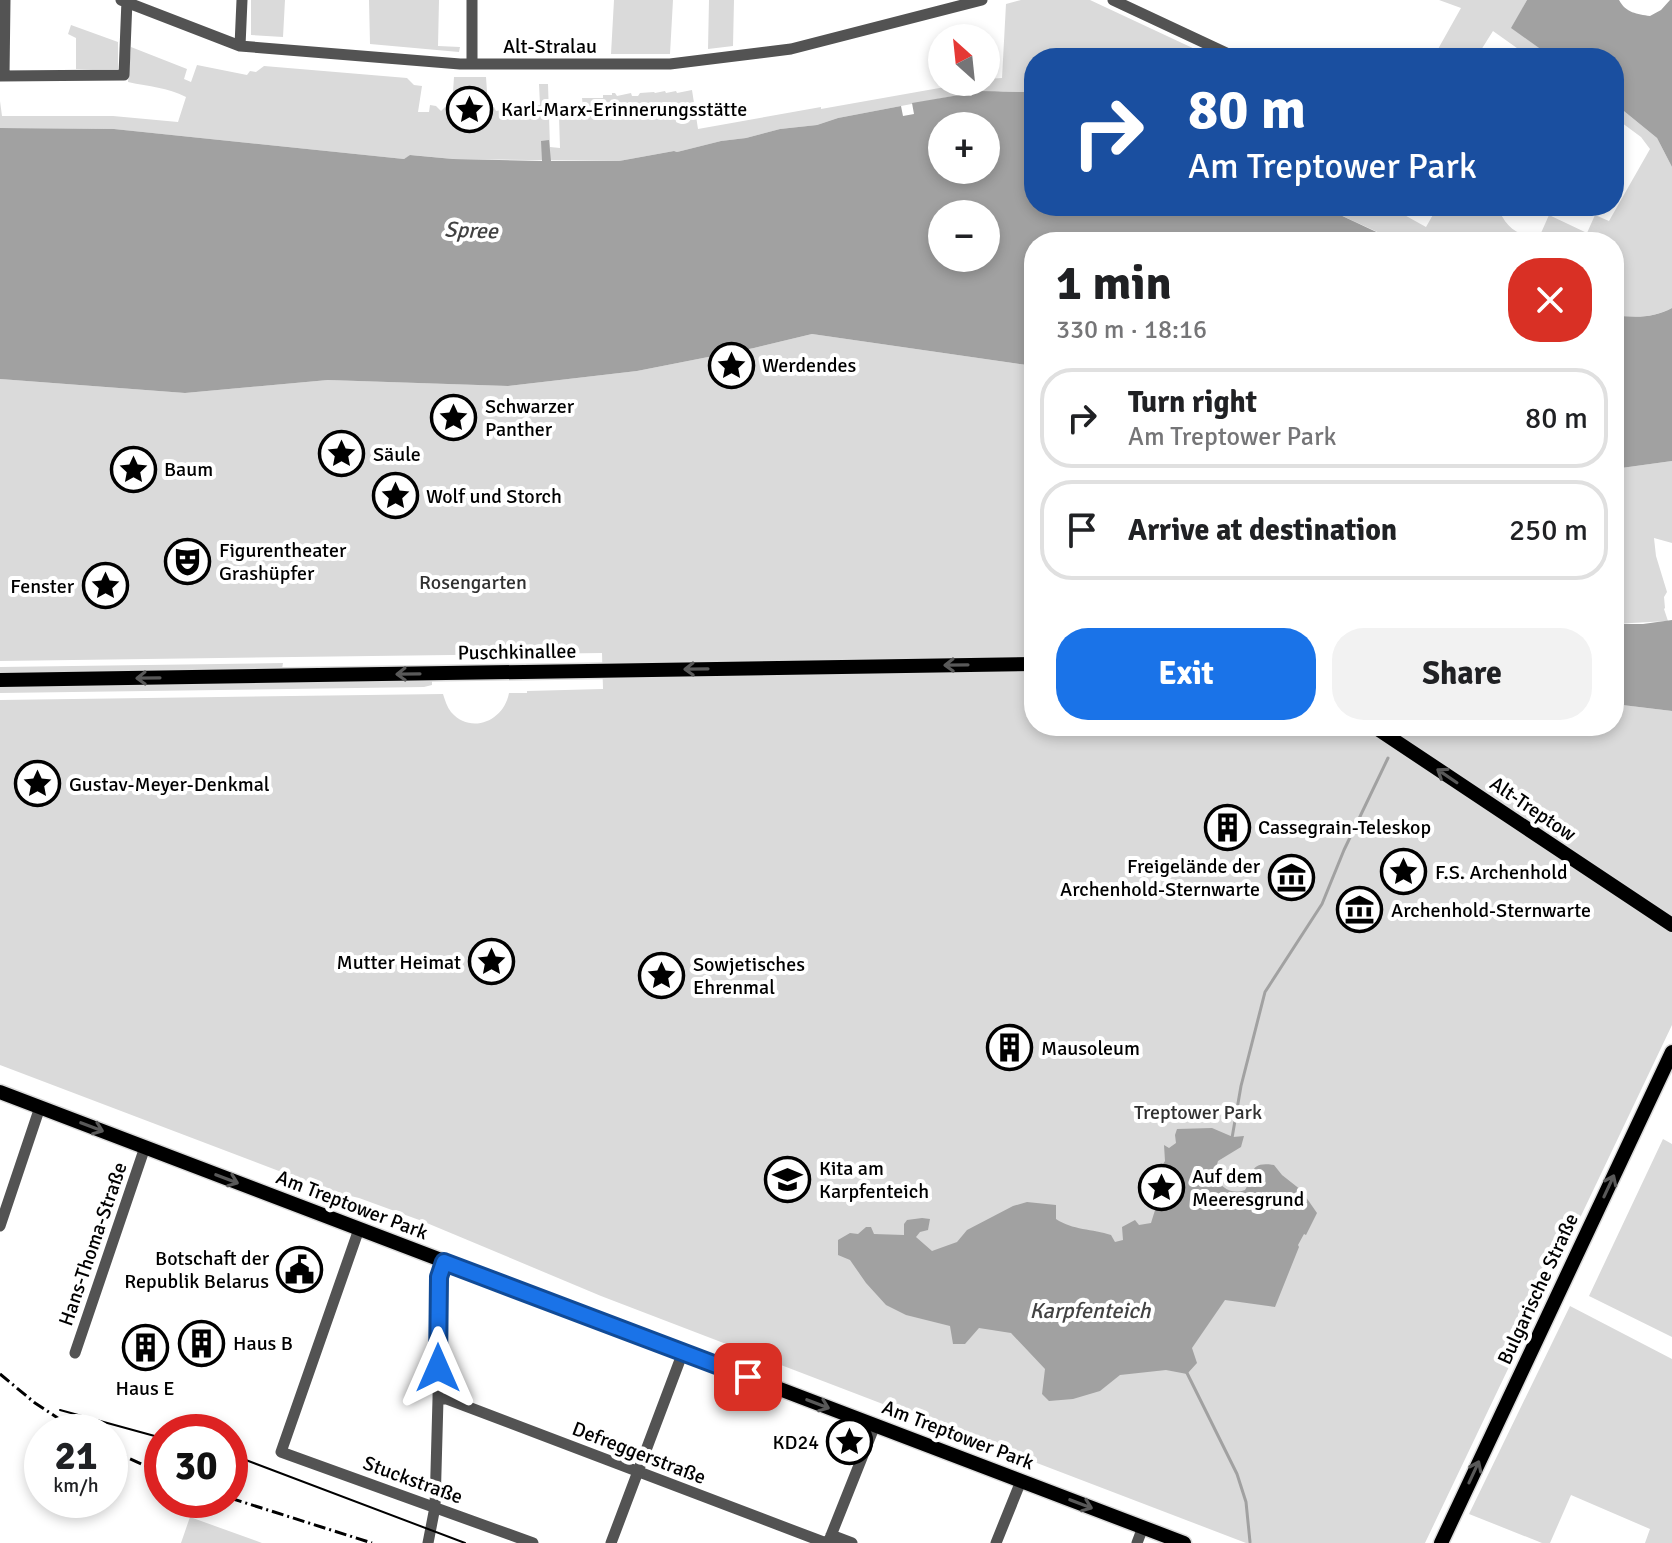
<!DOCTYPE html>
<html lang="en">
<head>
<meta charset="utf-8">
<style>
	:root { --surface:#fff; --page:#f2f2f2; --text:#202124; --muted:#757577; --line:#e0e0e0; --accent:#1a73e8 }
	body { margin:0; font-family:Signika,sans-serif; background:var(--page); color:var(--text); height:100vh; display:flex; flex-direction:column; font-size:30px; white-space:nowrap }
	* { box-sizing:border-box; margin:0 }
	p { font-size:26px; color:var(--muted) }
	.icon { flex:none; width:44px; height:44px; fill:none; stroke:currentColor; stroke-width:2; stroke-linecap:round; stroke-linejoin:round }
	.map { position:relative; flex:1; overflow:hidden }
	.side { position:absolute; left:1024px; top:232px; width:600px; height:504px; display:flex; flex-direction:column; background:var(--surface); border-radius:32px; box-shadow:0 4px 12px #0003 }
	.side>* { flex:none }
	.guide { position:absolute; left:1024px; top:48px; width:600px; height:168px; border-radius:32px; box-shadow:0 4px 12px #0003; background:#1a4fa0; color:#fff; overflow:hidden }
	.needle { width:52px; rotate:333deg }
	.buttons { position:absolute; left:928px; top:24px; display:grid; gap:16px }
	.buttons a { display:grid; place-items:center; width:72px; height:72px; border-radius:50%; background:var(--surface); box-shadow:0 4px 12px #0003; font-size:40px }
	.speed { position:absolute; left:24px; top:1414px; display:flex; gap:16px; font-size:40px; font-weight:700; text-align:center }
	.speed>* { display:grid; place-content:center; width:104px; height:104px; border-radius:50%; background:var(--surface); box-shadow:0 4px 12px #0003; line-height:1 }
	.speed small { font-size:20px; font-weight:400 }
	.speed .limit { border:12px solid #d22; background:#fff; color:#111 }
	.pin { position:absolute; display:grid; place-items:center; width:68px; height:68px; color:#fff; margin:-34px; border-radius:16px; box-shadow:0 4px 12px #0006 }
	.me { position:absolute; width:88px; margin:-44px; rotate:0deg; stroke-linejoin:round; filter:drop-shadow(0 0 6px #0008) }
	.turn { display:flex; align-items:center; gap:28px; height:168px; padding:0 32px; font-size:36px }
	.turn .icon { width:104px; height:104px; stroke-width:2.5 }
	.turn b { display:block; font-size:56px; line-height:68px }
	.round { display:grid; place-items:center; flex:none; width:84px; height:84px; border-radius:32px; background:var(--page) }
	.headline { display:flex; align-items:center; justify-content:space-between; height:136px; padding:0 32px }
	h1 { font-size:48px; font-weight:700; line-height:60px }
	.button { display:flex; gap:16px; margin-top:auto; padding:16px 32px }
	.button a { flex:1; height:92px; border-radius:32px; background:var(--accent); color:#fff; font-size:32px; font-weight:700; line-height:92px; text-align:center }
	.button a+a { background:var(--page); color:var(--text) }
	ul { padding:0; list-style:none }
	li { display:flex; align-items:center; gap:24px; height:100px; margin:0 16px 12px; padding:0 16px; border:4px solid var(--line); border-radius:32px }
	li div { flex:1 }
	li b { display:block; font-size:30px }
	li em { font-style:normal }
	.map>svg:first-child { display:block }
</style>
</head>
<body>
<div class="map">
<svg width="1672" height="1543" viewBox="0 0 1672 1543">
	<rect width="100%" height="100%" fill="#fff"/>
	<!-- green -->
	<path fill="#dadada" d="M251 0H285L283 37 251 35Z
		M369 0H439L438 46 460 47 459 52 370 44Z
		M614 0H673L670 54H611Z
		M709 0H734L733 46 708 49Z
		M1021 0H1090L1214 58H1034V92L1002 91 964 96 959 95 838 118 817 125 780 129 746 138 721 141 677 152 674 151 619 161 453 159 411 155 404 159 114 129 0 128V101L2 116H113L178 122 186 97C167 87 150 87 128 82L131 47 187 69 184 79 191 82 197 65 247 75 250 71 256 72 264 66 407 78 414 85 422 86 418 112H429L430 105 436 106 441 111 446 106 452 107 454 77H486L488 106 494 107 496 111 502 110 504 106H510L511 113 519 112V106L540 105 539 84H548L550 147 560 148 559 116H584L582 98H603V95H612V93H615L617 96 631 93 632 96H638L640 93 654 92 655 93 665 91 666 93 676 91 677 93 692 90 698 129 821 107V109L962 84V82H986V79L1002 78 1006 4Z
		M1439 0H1527L1512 28 1553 58H1531L1493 31 1476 58H1433L1461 8Z
		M71 25 118 42V69H76V38L68 34Z
		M1614 103 1657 138 1672 167V308C1653 318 1634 318 1614 315V242H1392L1384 235 1321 206H1401L1399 212 1426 227 1438 206H1497C1505 226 1518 240 1541 233L1549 215 1587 233 1595 215 1609 221 1650 149 1641 137 1614 117Z
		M812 334 1034 366V726H1614V704L1672 711V1025L1425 1543H1246L601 1296 422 1221 359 1198 342 1194 305 1181 0 1065V700L443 694C445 700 447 707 451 712 471 735 504 721 509 693H527V691L603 689 602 653 0 661V379L185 393 328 380 508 386 637 371 754 348Z
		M1672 461V543L1654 538 1656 556 1667 592 1664 597 1665 608 1664 609 1668 621 1614 624V469Z
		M283 663 282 669 0 673V667Z
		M432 679V685L424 687 0 693V686Z
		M1663 1139 1672 1144V1337L1589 1296Z
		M1570 1306 1672 1359V1543H1645L1650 1529 1571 1495 1550 1543H1542L1469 1514Z
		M190 1517 262 1543H181Z"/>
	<!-- water -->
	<path fill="#a1a1a1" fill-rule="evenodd" d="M1527 0H1619C1626 13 1637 14 1650 16L1661 10 1670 0H1672V167L1657 138 1614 103V58H1553L1511 28Z
		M977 91 1034 92V206H1321L1385 236 1392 242H1034V366L812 334 754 348 637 371 508 386 328 380 185 393 0 379V128L114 129 404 159 410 155 453 159 542 161 541 141 549 140 551 161H619L674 151 677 152 721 141 746 138 780 129 817 125 838 118 901 106 903 116 914 114 912 103 959 95 971 96ZM986 126V170H942V126ZM986 214V258H942V214Z
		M1672 308V461L1614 469V315C1634 318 1654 318 1672 308Z
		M1672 620V711L1614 704V624H1643Z
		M1212 1128 1233 1137 1244 1136 1241 1147 1218 1161 1214 1175C1221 1188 1231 1195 1245 1190 1255 1175 1247 1161 1274 1165L1282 1175 1301 1190 1317 1213 1306 1235 1304 1234 1298 1245 1299 1247 1275 1307 1225 1300 1192 1348 1197 1363 1187 1374 1166 1370 1120 1375 1100 1391 1073 1399 1049 1401 1042 1394 1045 1369 1011 1333 979 1328 965 1344H953L950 1326 906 1315 886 1305 866 1283 850 1260 838 1255V1240L850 1233 858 1234 866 1227H871L874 1234 904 1235V1224L907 1220 922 1218 930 1219 928 1230 920 1232 916 1237 932 1251 957 1242 967 1230 1013 1206 1027 1202 1056 1205V1219C1072 1230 1093 1229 1111 1235L1115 1242 1123 1240 1122 1227 1135 1220 1139 1225 1151 1223 1160 1194 1156 1191 1152 1185 1154 1178 1165 1161 1164 1145 1169 1148 1176 1143 1175 1135 1177 1129Z"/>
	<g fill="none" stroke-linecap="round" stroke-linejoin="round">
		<!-- stream -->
		<path stroke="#a1a1a1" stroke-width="3" d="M1408 729 1409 726
			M1232 1138 1241 1086 1265 992 1322 904 1344 850 1388 758
			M1186 1371 1237 1474 1246 1502 1250 1542"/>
		<defs>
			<path id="major" d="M0 680 1034 664
				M1373 726 1672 925
				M0 1092 1184 1543
				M1441 1543 1672 1052"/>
		</defs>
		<!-- major casing -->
		<use href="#major" stroke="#dbdbdb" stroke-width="17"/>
		<!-- minor -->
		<path stroke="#535353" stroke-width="11" d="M121 0 240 46 460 64H670L791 49 982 0
			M1113 0 1237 58
			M240 46 242 0
			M472 64V0
			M0 76 124 75 127 0
			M4 76 5 0
			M0 1226 40 1107
			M359 1229 281 1452 533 1543
			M75 1353 145 1147
			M438 1399H447L826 1543
			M831 1535 852 1543
			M428 1543 435 1507 438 1399 439 1277 444 1262
			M611 1543 683 1352
			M828 1543 875 1425
			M996 1543 1021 1481
			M1137 1543 1143 1527"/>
		<!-- major -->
		<use href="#major" stroke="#000" stroke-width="14"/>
		<!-- tram -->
		<path stroke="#000" stroke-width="2" d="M60 1410 162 1438
			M230 1454 465 1543"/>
		<!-- rail -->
		<path stroke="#000" stroke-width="3" stroke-dasharray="12 4 2 4" stroke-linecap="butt" d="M0 1374 35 1403 79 1432
			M110 1450 162 1473
			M230 1498 372 1543"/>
	</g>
	<!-- one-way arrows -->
	<defs><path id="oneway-shaft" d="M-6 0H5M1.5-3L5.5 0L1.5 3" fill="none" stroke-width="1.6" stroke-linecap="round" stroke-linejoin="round" transform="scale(2)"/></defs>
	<g stroke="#595959">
		<use href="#oneway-shaft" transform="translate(956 665) rotate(179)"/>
		<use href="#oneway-shaft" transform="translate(696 669) rotate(179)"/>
		<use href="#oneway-shaft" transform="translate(408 674) rotate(179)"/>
		<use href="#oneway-shaft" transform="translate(148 678) rotate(179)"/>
		<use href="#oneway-shaft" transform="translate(1447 776) rotate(-146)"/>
		<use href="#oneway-shaft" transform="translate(92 1127) rotate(21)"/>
		<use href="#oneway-shaft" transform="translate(227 1179) rotate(21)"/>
		<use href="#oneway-shaft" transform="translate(1609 1186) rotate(-65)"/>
		<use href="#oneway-shaft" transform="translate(818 1404) rotate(21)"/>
		<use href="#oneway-shaft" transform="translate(1474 1472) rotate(-65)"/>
		<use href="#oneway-shaft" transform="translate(1081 1504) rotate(21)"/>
	</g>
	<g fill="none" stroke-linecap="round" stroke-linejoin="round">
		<defs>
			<path id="route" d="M438 1368 439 1277 444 1262 748 1377"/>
		</defs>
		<!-- route casing -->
		<use href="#route" stroke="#114b97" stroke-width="20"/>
		<!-- route -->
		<use href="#route" stroke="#1a73e8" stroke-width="14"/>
	</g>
	<!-- icons -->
	<defs>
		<symbol id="sight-ring" viewBox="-11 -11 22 22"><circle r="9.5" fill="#fff" stroke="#000" stroke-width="1.5"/><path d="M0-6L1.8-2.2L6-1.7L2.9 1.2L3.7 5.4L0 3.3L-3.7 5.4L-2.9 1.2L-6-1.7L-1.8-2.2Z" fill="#000"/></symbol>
		<symbol id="theatre-ring" viewBox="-11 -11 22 22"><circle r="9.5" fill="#fff" stroke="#000" stroke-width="1.5"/><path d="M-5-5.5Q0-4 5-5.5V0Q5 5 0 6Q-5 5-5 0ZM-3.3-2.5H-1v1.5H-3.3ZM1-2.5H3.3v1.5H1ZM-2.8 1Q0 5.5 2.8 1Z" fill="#000"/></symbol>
		<symbol id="building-ring" viewBox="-11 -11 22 22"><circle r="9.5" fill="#fff" stroke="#000" stroke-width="1.5"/><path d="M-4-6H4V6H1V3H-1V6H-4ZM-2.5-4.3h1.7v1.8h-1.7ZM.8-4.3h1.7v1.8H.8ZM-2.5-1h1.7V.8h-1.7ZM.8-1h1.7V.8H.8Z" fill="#000"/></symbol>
		<symbol id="museum-ring" viewBox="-11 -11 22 22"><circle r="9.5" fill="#fff" stroke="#000" stroke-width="1.5"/><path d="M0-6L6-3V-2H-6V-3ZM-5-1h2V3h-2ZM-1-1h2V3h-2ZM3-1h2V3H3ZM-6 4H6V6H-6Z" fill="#000"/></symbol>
		<symbol id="school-ring" viewBox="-11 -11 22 22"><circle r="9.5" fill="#fff" stroke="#000" stroke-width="1.5"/><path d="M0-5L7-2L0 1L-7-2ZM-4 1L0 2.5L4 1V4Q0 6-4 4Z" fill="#000"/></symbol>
		<symbol id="civic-ring" viewBox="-11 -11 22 22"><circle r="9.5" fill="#fff" stroke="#000" stroke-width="1.5"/><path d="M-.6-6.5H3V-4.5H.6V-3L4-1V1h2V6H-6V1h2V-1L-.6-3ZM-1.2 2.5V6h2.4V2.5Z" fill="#000"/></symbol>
	</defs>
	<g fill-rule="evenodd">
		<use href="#sight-ring" x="444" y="84" width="51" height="51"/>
		<use href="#sight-ring" x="706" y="340" width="51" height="51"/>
		<use href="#sight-ring" x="428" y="392" width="51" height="51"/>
		<use href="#sight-ring" x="316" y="428" width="51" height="51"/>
		<use href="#sight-ring" x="108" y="444" width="51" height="51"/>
		<use href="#sight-ring" x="370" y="470" width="51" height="51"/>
		<use href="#theatre-ring" x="162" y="536" width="51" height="51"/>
		<use href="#sight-ring" x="80" y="560" width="51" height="51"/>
		<use href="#sight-ring" x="12" y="758" width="51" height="51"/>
		<use href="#building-ring" x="1202" y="802" width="51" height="51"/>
		<use href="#sight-ring" x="1378" y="846" width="51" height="51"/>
		<use href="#museum-ring" x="1266" y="852" width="51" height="51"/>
		<use href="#museum-ring" x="1334" y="884" width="51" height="51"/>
		<use href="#sight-ring" x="466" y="936" width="51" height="51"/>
		<use href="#sight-ring" x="636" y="950" width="51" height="51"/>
		<use href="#building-ring" x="984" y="1022" width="51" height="51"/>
		<use href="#school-ring" x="762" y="1154" width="51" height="51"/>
		<use href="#sight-ring" x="1136" y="1162" width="51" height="51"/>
		<use href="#civic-ring" x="274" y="1244" width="51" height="51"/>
		<use href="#building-ring" x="176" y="1318" width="51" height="51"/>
		<use href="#building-ring" x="120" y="1322" width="51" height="51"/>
		<use href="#sight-ring" x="824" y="1416" width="51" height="51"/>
	</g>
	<g text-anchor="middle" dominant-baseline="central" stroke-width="8" stroke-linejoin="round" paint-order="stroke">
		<!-- street labels -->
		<g font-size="20" fill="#000" stroke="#fff">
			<text x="550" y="46">Alt-Stralau</text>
			<text transform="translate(517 652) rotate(-1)">Puschkinallee</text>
			<text transform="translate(1533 809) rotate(34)">Alt-Treptow</text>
			<text transform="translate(352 1205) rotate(21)">Am Treptower Park</text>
			<text transform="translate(93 1244) rotate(-71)">Hans-Thoma-Straße</text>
			<text transform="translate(1538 1289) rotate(-65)">Bulgarische Straße</text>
			<text transform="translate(958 1435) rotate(21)">Am Treptower Park</text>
			<text transform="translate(639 1453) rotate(21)">Defreggerstraße</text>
			<text transform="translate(413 1480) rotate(20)">Stuckstraße</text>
		</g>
		<!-- poi labels -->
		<g font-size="20" fill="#000" stroke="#fff" text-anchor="start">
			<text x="501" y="109">Karl-Marx-Erinnerungsstätte</text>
			<text x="762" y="365">Werdendes</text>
			<text x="485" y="406">Schwarzer<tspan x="485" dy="23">Panther</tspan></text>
			<text x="373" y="454">Säule</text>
			<text x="164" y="469">Baum</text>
			<text x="426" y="496">Wolf und Storch</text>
			<text x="219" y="550">Figurentheater<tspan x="219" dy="23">Grashüpfer</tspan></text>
			<text x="74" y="586" text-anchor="end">Fenster</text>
			<text x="69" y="784">Gustav-Meyer-Denkmal</text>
			<text x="1258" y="827">Cassegrain-Teleskop</text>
			<text x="1260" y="866" text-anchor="end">Freigelände der<tspan x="1260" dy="23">Archenhold-Sternwarte</tspan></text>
			<text x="1435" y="872">F.S. Archenhold</text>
			<text x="1391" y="910">Archenhold-Sternwarte</text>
			<text x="461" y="962" text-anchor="end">Mutter Heimat</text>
			<text x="693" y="964">Sowjetisches<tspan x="693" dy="23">Ehrenmal</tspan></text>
			<text x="1041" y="1048">Mausoleum</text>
			<text x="819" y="1168">Kita am<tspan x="819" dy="23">Karpfenteich</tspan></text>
			<text x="1192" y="1176">Auf dem<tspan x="1192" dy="23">Meeresgrund</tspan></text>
			<text x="269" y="1258" text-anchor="end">Botschaft der<tspan x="269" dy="23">Republik Belarus</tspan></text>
			<text x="233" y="1343">Haus B</text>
			<text x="145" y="1388" text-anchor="middle">Haus E</text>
			<text x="819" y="1442" text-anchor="end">KD24</text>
		</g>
		<!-- park labels -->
		<g font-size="20" fill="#313131" stroke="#fff">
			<text x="473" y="582">Rosengarten</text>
			<text x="1198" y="1112">Treptower Park</text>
		</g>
		<!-- water labels -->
		<g font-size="22" font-style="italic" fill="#424242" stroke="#fff">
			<text transform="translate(471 230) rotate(2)">Spree</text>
			<text x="1090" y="1310">Karpfenteich</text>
		</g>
	</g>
</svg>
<div class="buttons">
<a><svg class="needle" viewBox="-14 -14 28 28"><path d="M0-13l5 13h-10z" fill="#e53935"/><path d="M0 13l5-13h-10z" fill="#757577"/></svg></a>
<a>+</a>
<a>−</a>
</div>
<div class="speed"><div>21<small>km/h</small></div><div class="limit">30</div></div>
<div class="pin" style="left:748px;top:1377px;background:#d93025"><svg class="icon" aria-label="arrive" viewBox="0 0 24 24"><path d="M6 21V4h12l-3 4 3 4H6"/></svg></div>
<svg class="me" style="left:438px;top:1368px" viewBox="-20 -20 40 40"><path d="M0-17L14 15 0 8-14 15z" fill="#1a73e8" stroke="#fff" stroke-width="4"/></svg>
<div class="guide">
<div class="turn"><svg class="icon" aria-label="right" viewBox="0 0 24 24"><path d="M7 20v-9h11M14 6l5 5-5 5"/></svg><div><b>80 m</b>Am Treptower Park</div></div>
</div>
<section class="side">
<div class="headline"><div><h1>1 min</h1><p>330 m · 18:16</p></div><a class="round" style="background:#d93025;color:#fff"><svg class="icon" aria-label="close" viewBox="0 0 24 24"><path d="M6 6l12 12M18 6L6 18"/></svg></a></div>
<ul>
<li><svg class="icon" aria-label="right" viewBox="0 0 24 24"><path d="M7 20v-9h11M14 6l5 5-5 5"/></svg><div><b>Turn right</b><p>Am Treptower Park</p></div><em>80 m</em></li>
<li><svg class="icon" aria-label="arrive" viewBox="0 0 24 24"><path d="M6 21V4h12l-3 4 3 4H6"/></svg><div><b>Arrive at destination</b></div><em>250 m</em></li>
</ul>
<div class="button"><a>Exit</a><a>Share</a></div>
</section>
</div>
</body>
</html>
